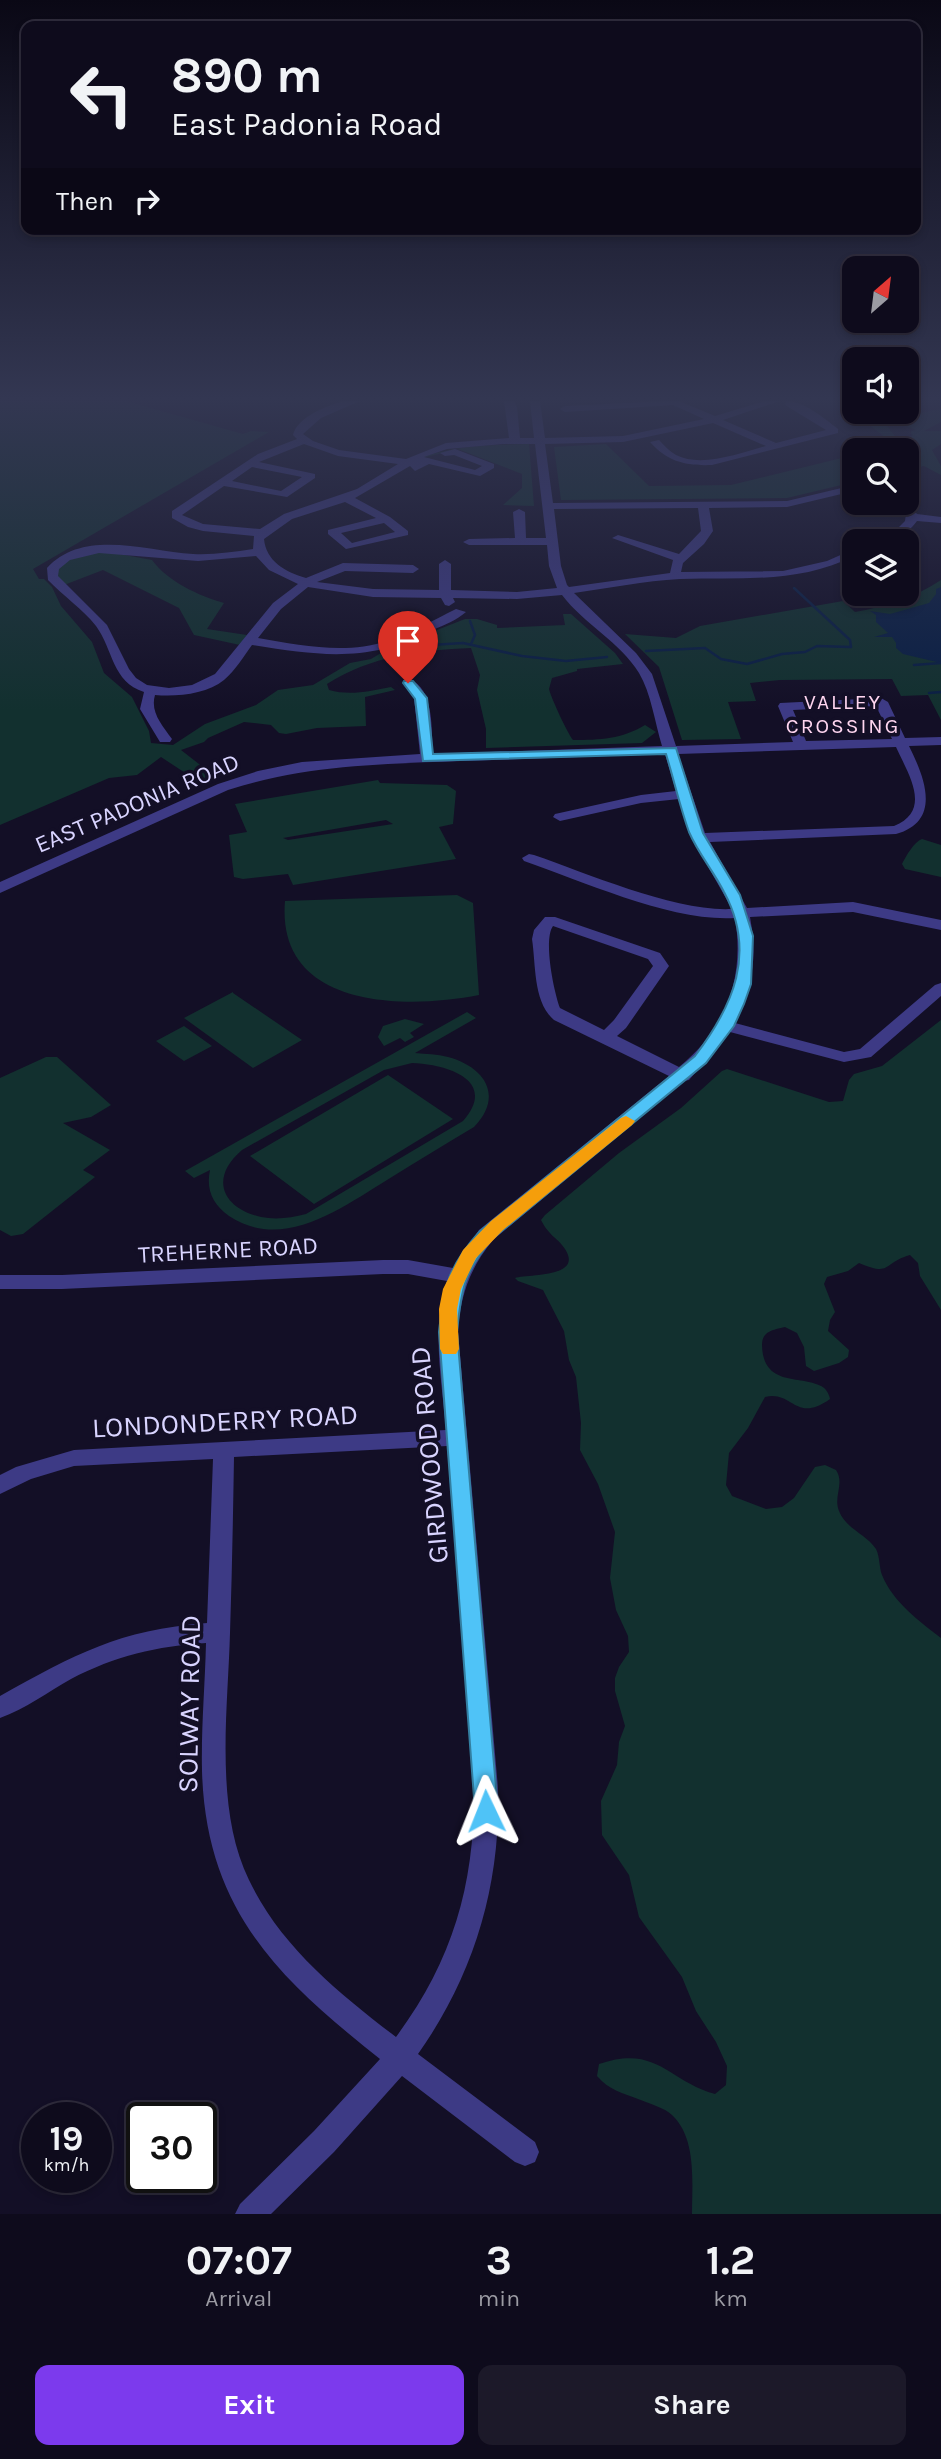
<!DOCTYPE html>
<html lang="en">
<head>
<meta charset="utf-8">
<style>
	:root { --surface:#0e0b1c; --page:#1c1929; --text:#f1f3f6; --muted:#9b9ba3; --line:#2e2b3b; --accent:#7c3aed }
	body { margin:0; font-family:Karla,sans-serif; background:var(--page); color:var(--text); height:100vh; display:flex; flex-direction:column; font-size:26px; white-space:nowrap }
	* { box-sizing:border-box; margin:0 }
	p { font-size:23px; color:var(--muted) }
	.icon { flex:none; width:38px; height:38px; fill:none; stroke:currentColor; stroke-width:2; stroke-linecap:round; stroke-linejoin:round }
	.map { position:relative; height:2214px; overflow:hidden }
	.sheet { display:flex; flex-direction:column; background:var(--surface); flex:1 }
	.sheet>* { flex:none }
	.top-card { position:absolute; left:21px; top:21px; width:900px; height:214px; border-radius:14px; box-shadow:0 4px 10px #0003,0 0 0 2px var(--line); background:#0e0b1c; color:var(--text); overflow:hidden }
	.needle { width:46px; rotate:28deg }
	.fabs { position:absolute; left:842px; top:256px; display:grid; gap:14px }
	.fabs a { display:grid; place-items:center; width:77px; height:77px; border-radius:14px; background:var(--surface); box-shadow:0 4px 10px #0003,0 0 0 2px var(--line); font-size:35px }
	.speed { position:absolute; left:21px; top:2102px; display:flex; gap:14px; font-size:35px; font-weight:700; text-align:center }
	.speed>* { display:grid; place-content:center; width:91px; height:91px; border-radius:50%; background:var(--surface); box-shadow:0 4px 10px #0003,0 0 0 2px var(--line); line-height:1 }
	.speed small { font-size:18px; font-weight:400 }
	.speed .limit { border:4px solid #111; border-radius:10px; background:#fff; color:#111 }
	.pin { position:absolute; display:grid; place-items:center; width:60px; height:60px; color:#fff; margin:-72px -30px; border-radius:50% 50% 50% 0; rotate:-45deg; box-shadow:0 0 7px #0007 }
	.pin .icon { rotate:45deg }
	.me { position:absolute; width:77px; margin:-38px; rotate:358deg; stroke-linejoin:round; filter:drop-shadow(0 0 5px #0008) }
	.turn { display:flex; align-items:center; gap:24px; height:147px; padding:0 35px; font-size:32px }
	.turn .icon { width:91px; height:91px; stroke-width:2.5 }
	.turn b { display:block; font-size:49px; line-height:60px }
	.then { display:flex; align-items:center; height:66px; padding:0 35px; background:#0003; gap:14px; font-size:26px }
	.eta { display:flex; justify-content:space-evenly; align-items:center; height:119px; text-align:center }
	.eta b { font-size:42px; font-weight:700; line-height:49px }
	.primary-button { display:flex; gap:14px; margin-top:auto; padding:14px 35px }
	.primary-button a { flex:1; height:80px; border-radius:14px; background:var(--accent); color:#fff; font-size:28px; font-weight:700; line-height:80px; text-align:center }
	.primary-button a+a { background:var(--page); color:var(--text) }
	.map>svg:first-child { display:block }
</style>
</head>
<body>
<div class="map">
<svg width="941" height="2214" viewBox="0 0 941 2214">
	<rect width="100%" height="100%" fill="#130f26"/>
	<!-- green -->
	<path fill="#12302f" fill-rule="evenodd" d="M0 401H126L243 434 251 431 269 432 33 569 39 579H44L52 587 61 606 92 642 104 673 132 697 149 731 151 743 173 745 205 724 256 705 278 690 313 685 350 663 371 659 386 650 465 619H477L497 625V628L565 625 563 614H571L615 653 623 664 577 669V671L552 678 549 689C551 698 568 734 573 740 600 740 622 739 645 725L656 732 642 743 486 748V729L477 690 480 675 471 648C420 650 371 656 327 684L329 690C350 696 370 691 391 687L395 690 365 697 366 726 317 728 286 734 279 733 271 725 244 722 208 738 204 742 181 750 217 778 202 784 161 757 137 775 109 778 0 825Z
		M941 409V422L924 431H941V444L932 450 941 466V475L924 466 907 469 906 450H876L905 443 912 437 911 431 916 430 886 418 885 423 897 439 877 445 886 438 867 423 872 414 870 411H889L899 417Z
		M529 444 534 506 503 505 522 488V474L458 449 418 459C454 445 491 445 529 444Z
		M606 444 649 486 731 485 854 455V482L787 498 561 500 554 447Z
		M103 551 152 560C167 581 199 596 224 603L207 629 247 635 240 645 194 635 179 608 103 570 64 585 57 579 58 568 71 559Z
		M941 580V720L928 695 901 696 892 679 780 680 750 683 756 701 728 702 741 739 682 740 659 667 625 634 676 638 700 626 843 601 855 612C887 606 914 598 941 580Z
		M378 780 380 783 447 785 456 791 453 824 439 827 456 859 293 885 288 874 243 879 234 877 229 835 247 832 235 804ZM386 820 393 824 288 840 283 838Z
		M922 839 941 845V877L905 869 902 864C906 856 914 842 922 839Z
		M457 895 473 903 479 995C403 1010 276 1008 285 901Z
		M233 992V993L302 1040 253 1068 184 1018Z
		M467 1012 476 1018 415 1053C426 1054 437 1054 448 1057 485 1067 504 1096 474 1127 445 1144 416 1162 387 1180 341 1208 283 1252 229 1216 212 1204 206 1189 210 1170L194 1178 185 1171ZM412 1063C446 1064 499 1080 463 1121L306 1214C291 1218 276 1220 261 1217 222 1208 209 1178 242 1150L384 1070Z
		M405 1019 424 1024 410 1033 414 1037 405 1042 400 1038 384 1046 378 1037 383 1026Z
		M941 1020V1310L920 1276 918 1263 910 1255C882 1263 892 1277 859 1263L848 1271 827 1277 824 1284 835 1312 830 1320 828 1331 849 1350 848 1357 839 1363 814 1371 806 1366 804 1347 797 1333 785 1327C773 1330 762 1331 762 1345 763 1387 800 1375 821 1386 826 1388 829 1394 830 1399 795 1424 793 1390 765 1397L748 1428 729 1453 726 1485 732 1496 766 1509 782 1507 794 1498 815 1467 825 1465 836 1470C845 1484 833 1496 839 1511 846 1529 866 1534 876 1549 880 1557 879 1567 882 1575 893 1602 919 1621 941 1638V2214H692C692 2184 697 2138 672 2115 665 2108 648 2103 638 2099 622 2093 609 2090 597 2076L599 2064C657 2044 668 2081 715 2094L726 2085 727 2066 716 2042 696 2011 682 1977 639 1917 629 1875 602 1835 601 1801 617 1765 619 1742 625 1726 615 1691V1678L619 1667 629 1652 628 1636 616 1610 610 1578 615 1532 598 1484 580 1450 581 1423 576 1377 569 1360 564 1331 543 1290 518 1281 515 1278C527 1274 584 1278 565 1249 558 1238 549 1236 541 1220L545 1215 619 1153 681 1108 722 1071 727 1069 829 1102 843 1101 849 1080 854 1074 882 1066Z
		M184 1026 212 1046 184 1061 156 1041Z
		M46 1057H57L111 1105 91 1117 63 1123 110 1150 83 1170 95 1177 23 1234 11 1236 0 1230V1078Z
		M388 1075 453 1119 314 1204 250 1156Z"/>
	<!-- water -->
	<path fill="#0a1f44" d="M941 587V663L903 654 896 648V643L892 637H874L888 633 876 622V615L870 611 890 614 908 609 929 603 936 594V589Z"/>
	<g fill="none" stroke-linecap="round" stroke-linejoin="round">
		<!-- stream -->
		<path stroke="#0a1f44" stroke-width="2.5" d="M470 621 475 635 471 644
			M415 646 463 643 522 656 566 661 607 657
			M646 651 705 648 721 659 747 664 782 654 805 652 817 646 851 647 850 640 794 588
			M914 665 941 663
			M929 693 941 692"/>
		<!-- minor -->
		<path fill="#3d3a85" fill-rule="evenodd" d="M344 401H360L321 418 303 434 313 441 339 450 406 459 446 443 509 438 504 401H514L517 407 520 438H534L530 401H540L545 438 623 436 704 419 673 405 565 412 560 409 565 406 666 401H679L715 416 765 401H780L723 420 776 443 826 430 785 405 786 401C804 401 824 418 838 429V433L712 465C686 466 668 462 650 442L659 440C664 445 669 451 676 455 701 468 741 453 766 446L713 423 623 442 545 444 553 503 787 501 854 485V491L787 507 709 508 713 531 704 544 683 563 681 572 783 571 827 561 854 549V556C798 584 741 577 680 579 644 581 609 588 574 593L636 653 652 674 676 746 793 742 778 706 780 703 881 698 888 702 905 738 941 737V745L909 746C926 780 941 821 896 834L710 842 747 908 853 902 941 920V930L853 912 750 917C758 961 752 983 735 1023L844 1052 860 1049 935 985 941 983V996L871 1057 844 1062 730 1032 689 1080 684 1081 493 1240C470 1268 460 1296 458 1332L498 1788C501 1885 474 1975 418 2054L535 2142 539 2152 535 2162 525 2166 515 2162 402 2076 334 2152 271 2214H235L240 2204 314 2131 380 2059C278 1978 206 1910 202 1771 201 1729 205 1685 206 1643 157 1646 115 1656 71 1679 48 1692 25 1709 0 1718V1696C76 1654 118 1630 207 1623L213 1459 74 1466 31 1479 0 1494V1475L16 1467 74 1450 446 1430C442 1380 431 1329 447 1281L408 1274H383L62 1289H0V1275H62L383 1260H408L453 1268 479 1230 669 1076 554 1020C533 1002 536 965 532 939L534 930 545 917H555L660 953 669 966 626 1028 617 1036 679 1067C726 1029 745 978 735 918 672 922 585 882 524 861L522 858 529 854 534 855C589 874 676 912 732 909L692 838 679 799 641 803 560 821 553 817 555 814 641 795 676 791 665 754C597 756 529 759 461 761 381 764 305 765 228 790L0 893V882L218 784 258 771 302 762 420 754 414 698 403 683 409 679C435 689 431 730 433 754L662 746C655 723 651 693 639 673 620 642 584 624 562 595L517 599 453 598 455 602 449 606 445 605 441 598 373 597 308 587 281 609 258 638C300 645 345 655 387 641 411 634 433 620 456 609L466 612C457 620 444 625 433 630 369 663 321 656 252 645 244 656 235 671 224 680 207 694 177 697 155 695 150 712 162 725 172 739L170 742H160L140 709 144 692C112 682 113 649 96 626 83 609 63 596 48 580L47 568C83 528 147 551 193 554 213 555 233 552 253 549L254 536 203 531 188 527 172 518V511L258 454 297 439 293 435C298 416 327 406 344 401ZM304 444 338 456 398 464 357 489 284 514 260 529 203 524 182 515 224 486 287 497 315 478V474L259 462ZM503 444H535L546 538H526L525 512 519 509 513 512 515 538 469 539 463 542 469 545H547L549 566 557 588 517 592 451 590V564L445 560 439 564V590L373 589 317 582 345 571 413 573 419 569 413 565 343 563 306 578C285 572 266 561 264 539L292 519 345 502 376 518 328 530V534L346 549 408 535V531L390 517 355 498 410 466 415 471 429 464 480 476 494 468V464L455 449 440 453 445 456 454 455 482 466 475 470 424 457 447 449ZM252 467 302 477 281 491 232 481ZM698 508 701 531 679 554 618 535 612 538 673 560 670 573 569 587 567 585 561 566 554 509ZM384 523 395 532 352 543 341 533ZM99 553 198 561 256 556 269 570 298 584 273 603 215 674 192 685 169 688 147 685 136 678 129 669 107 625 58 576 59 569 70 560ZM876 706 892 739 806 741 793 710ZM896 747C908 774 933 810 894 826L705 833 678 754ZM553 926 648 959 653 966 614 1020 604 1030 560 1008C554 992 543 940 553 926ZM447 1446 474 1788C475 1884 453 1960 396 2037 339 1993 281 1947 249 1880 214 1808 228 1710 230 1633 232 1575 233 1516 234 1457Z
			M894 411H906L907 413 902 416Z
			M895 502H906L917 514 941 517V523L917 521C906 537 887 541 868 541L898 528 905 521 906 514Z"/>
	</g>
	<!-- sky -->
	<linearGradient id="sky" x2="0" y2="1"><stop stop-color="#0a0815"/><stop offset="0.56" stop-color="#333752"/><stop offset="1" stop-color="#333752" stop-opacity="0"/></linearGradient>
	<rect width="941" height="711" fill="url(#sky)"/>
	<!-- route -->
	<path fill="#4fc3f7" stroke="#337fa1" stroke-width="2" d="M404 681H413L427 698 433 754 676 748 703 833 740 895 753 936 751 984 744 1004 734 1026 706 1063 492 1239C464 1272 461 1290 457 1332L498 1811 495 1818 486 1821 478 1818 475 1811 439 1332C444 1285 448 1267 480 1231L695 1056C733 1006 757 953 724 892 714 872 698 853 689 832 680 807 674 780 666 754L423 761 415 699 403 683Z"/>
	<!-- slow -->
	<path fill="#f59e0b" d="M626 1116 635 1121 632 1125 503 1230 476 1258 461 1289 457 1309 459 1349 456 1354H443L440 1349 439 1309 443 1289 463 1250 491 1221 621 1118Z"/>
	<g text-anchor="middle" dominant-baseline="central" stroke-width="7" stroke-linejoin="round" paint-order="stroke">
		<!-- far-neighbourhood labels -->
		<g font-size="21" letter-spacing="2" fill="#ffd6f0" stroke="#130f26">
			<text x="843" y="702">VALLEY<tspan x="843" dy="24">CROSSING</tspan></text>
		</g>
		<!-- street labels -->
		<g font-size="24" fill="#d9d4ff" stroke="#130f26">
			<text transform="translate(137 803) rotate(-23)">EAST PADONIA ROAD</text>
			<text transform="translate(228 1250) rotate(-3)">TREHERNE ROAD</text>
		</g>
		<!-- near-street labels -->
		<g font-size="28" fill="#d9d4ff" stroke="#130f26">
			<text transform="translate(225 1421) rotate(-3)">LONDONDERRY ROAD</text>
			<text transform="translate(429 1455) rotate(-95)">GIRDWOOD ROAD</text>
			<text transform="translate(189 1704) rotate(-89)">SOLWAY ROAD</text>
		</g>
	</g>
</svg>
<div class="fabs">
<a><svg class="needle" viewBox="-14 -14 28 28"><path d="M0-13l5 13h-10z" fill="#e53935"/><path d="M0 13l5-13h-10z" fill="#9b9ba3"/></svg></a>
<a><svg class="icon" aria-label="sound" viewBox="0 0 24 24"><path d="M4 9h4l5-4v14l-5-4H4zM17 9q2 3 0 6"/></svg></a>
<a><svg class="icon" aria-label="search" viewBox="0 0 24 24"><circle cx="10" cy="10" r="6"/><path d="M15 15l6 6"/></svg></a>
<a><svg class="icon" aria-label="layers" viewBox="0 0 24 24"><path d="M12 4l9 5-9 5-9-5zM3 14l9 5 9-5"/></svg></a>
</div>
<div class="speed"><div>19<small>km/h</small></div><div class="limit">30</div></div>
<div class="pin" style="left:408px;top:683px;background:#d93025"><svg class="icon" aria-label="arrive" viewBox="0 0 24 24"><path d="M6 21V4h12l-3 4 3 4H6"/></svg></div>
<svg class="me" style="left:486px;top:1811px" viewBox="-20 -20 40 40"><path d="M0-17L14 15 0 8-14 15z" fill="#4fc3f7" stroke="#fff" stroke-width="4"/></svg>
<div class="top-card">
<div class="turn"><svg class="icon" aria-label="left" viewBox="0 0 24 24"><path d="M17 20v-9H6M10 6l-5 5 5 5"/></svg><div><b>890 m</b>East Padonia Road</div></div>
<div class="then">Then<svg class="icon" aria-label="right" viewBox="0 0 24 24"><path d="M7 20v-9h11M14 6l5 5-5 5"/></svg></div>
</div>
</div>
<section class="sheet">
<div class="eta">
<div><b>07:07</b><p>Arrival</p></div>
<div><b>3</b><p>min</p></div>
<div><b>1.2</b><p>km</p></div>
</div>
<div class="primary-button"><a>Exit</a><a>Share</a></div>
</section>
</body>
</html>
